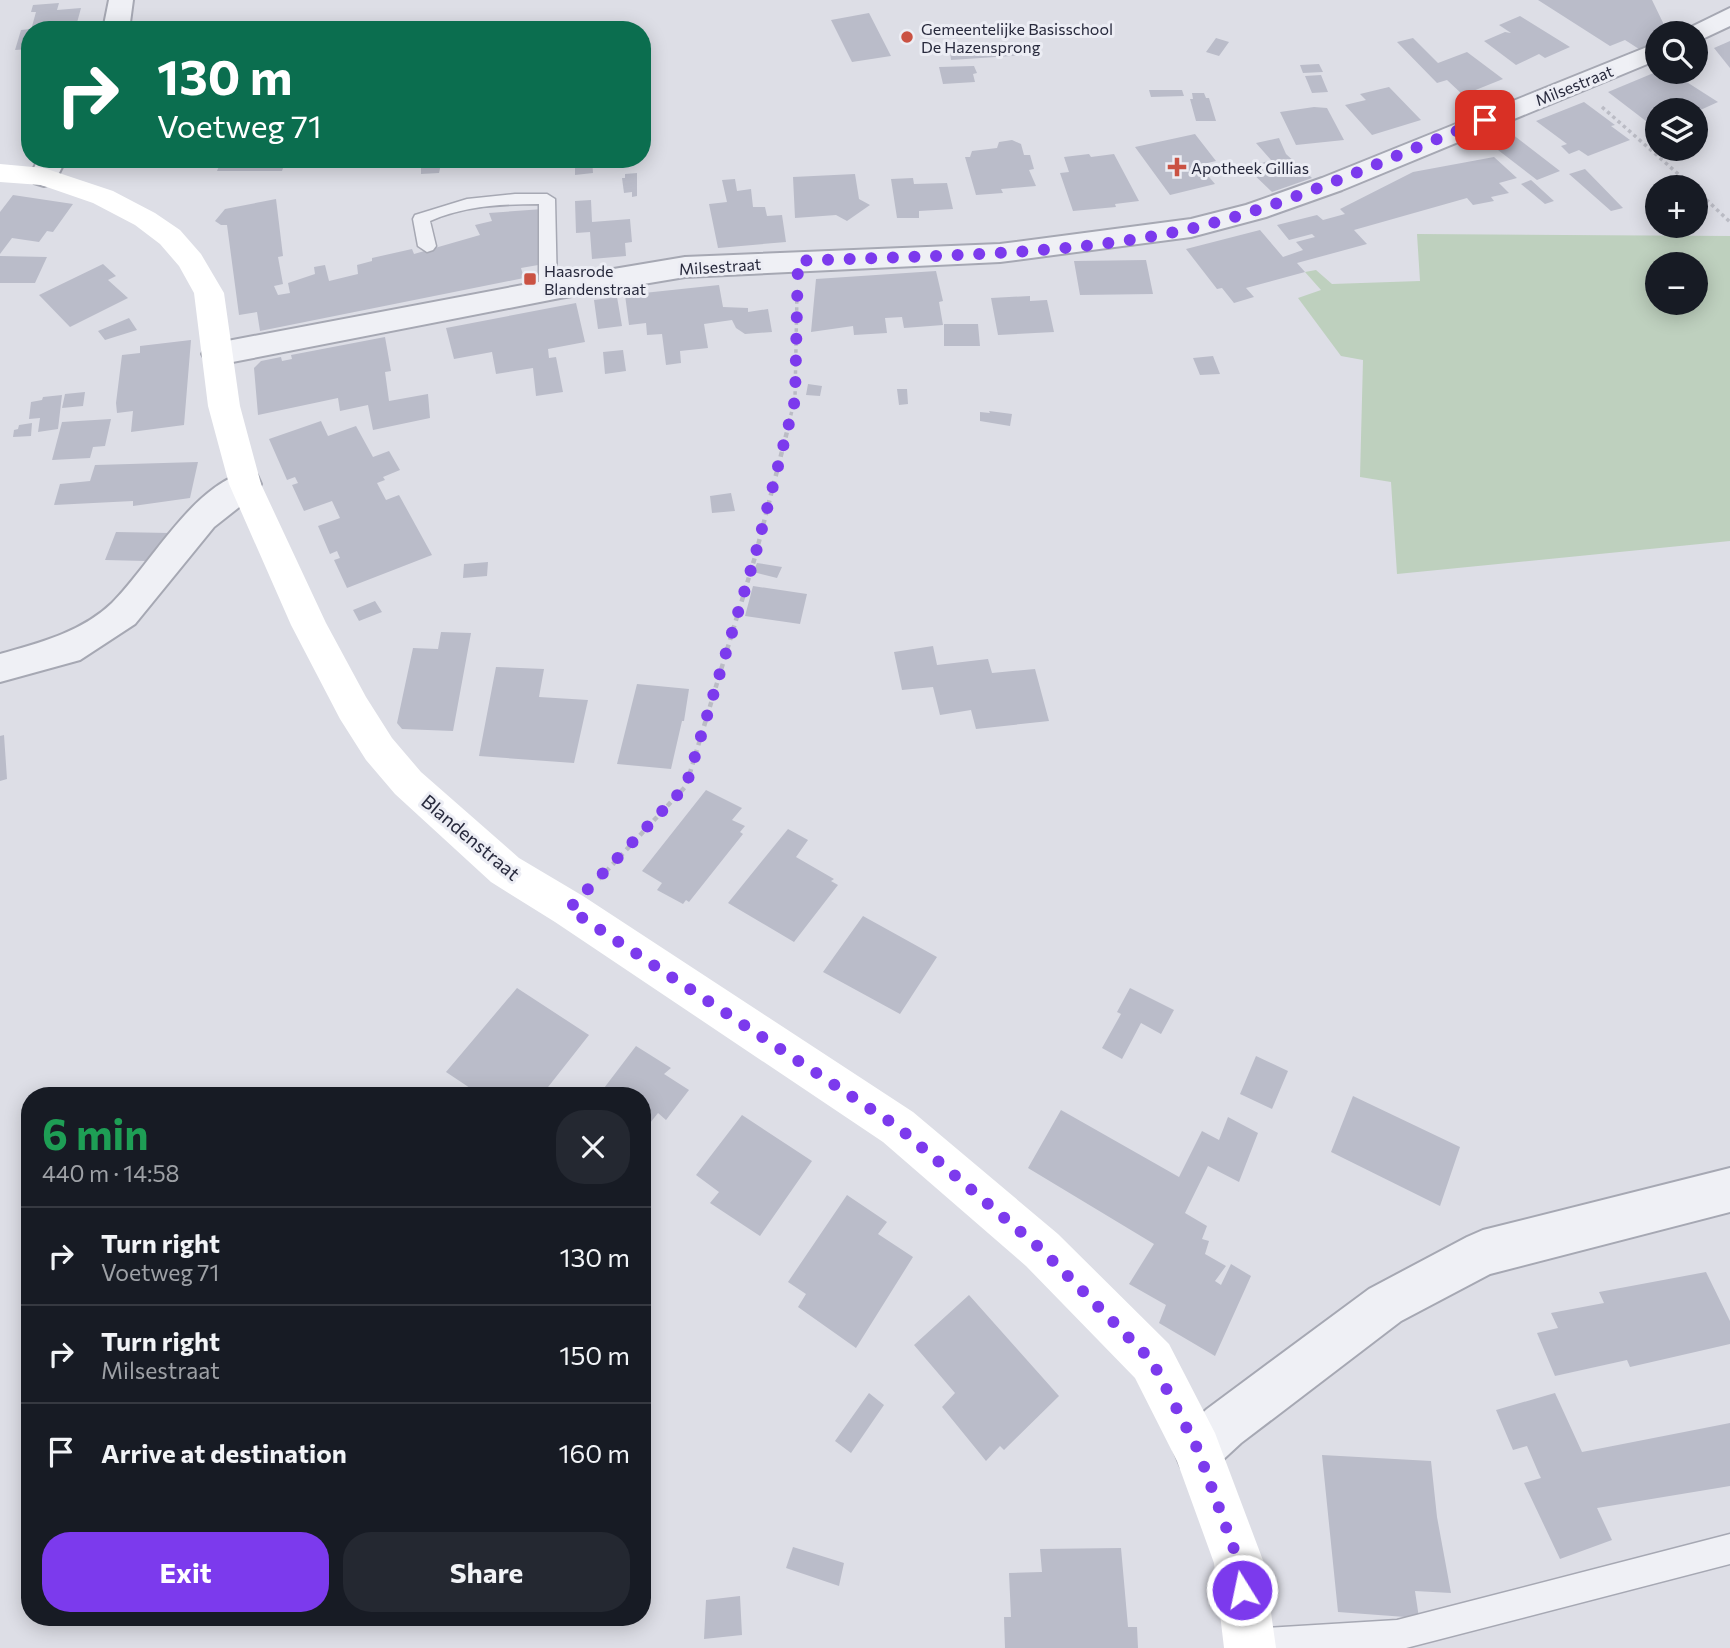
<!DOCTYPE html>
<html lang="en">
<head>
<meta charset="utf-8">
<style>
	:root { --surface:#171b24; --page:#242831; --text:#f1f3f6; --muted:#9ea1a6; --line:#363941; --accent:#7c3aed }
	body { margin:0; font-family:Commissioner,sans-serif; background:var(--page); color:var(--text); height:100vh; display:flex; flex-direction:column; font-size:26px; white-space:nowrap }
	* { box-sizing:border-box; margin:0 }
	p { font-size:23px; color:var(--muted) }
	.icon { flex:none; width:38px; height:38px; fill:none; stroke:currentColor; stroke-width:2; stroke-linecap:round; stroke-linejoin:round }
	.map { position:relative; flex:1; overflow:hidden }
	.panel { position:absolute; left:21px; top:1087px; width:630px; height:539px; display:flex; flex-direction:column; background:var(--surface); border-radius:28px; box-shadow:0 4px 18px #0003 }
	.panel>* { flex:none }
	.guide { position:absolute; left:21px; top:21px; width:630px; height:147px; border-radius:28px; box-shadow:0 4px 18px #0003; background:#0b6e4f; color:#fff; overflow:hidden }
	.buttons { position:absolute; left:1645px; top:21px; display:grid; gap:14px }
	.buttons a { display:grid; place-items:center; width:63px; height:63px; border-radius:50%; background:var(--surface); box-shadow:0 4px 18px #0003; font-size:35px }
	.pin { position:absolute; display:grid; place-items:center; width:60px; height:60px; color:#fff; margin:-30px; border-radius:14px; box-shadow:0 4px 10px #0006 }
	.me { position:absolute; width:77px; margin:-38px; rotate:350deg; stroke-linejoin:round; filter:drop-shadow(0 0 5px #0008) }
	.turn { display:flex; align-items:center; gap:24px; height:147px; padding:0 21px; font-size:32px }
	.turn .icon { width:91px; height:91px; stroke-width:2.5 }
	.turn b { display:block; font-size:49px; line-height:60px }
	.round { display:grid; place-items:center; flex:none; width:74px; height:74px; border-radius:28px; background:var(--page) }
	.headline { display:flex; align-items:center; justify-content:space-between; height:119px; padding:0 21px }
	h1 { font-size:42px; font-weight:700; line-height:52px; color:#1e9e55 }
	.cta { display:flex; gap:14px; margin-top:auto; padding:14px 21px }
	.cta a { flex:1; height:80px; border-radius:28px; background:var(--accent); color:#fff; font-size:28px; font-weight:700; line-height:80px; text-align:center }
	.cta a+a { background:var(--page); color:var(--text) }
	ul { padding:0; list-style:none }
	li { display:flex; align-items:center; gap:21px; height:98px; padding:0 21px; border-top:2px solid var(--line) }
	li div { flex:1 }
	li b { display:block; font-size:26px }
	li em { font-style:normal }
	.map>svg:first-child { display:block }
</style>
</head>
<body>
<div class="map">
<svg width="1730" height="1648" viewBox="0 0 1730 1648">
	<rect width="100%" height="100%" fill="#dddee6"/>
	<!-- green -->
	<path fill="#bed0be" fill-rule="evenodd" d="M1417 234 1730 236V541L1397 574 1391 482 1360 477 1363 360 1341 356 1298 298 1321 290 1305 272 1316 270 1332 284 1420 281ZM1657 264H1696V303H1657Z"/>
	<!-- building -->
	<path fill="#babcc9" d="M1538 0H1652L1668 33H1657V41L1639 49 1625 40 1610 46Z
		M59 3 57 10 81 8 75 30H31L36 12H31L33 5Z
		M869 13 891 56 852 62 831 20Z
		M1520 16 1570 47 1545 58 1539 54 1516 65 1484 41 1505 32 1511 33 1499 25Z
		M30 29V49L15 50 21 30Z
		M1216 38 1229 42 1219 56 1206 52Z
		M1413 38 1438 63 1467 52 1503 79 1463 95 1447 80 1437 83 1397 42Z
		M1730 41V68L1714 48Z
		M1023 48 1025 55 951 60 950 52Z
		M1319 64 1323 72 1303 73 1300 65Z
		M974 66 977 73 973 74 975 82 943 84 939 67Z
		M1656 72H1671L1718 102 1696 112 1657 110 1655 128 1608 92Z
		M1321 75 1328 92 1312 93 1305 76Z
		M1389 87 1421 120 1372 135 1345 105 1366 100 1360 94Z
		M1149 90H1182L1184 96 1151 97Z
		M1192 93H1204L1206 98H1209L1216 121H1196L1190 99H1193Z
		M1584 102 1615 125 1611 126 1630 140 1588 156 1579 150 1569 154 1561 146 1567 144 1536 121Z
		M1314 107 1327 108 1344 140 1296 145 1280 112Z
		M1508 131 1560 171 1537 180 1485 140Z
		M1195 134 1216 161 1199 165 1215 184 1170 195 1135 147Z
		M1279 138 1286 154 1312 178 1272 192 1247 168 1271 160 1256 143Z
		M1012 140 1021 144 1024 155H1030L1034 169 1029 170 1036 186 1001 189 1003 193 976 195 965 157H970L972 151 997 148 999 142Z
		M1089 154 1091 157 1114 154 1139 201 1115 204 1116 207 1073 211 1060 173 1069 172 1064 157Z
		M1494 157 1517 178 1499 183 1509 193 1491 197 1494 201 1473 205 1467 198 1354 230 1367 244 1297 263 1305 272 1246 288 1254 297 1234 303 1222 288 1217 289 1186 249 1260 230 1283 257 1303 250 1296 242 1315 237 1312 234 1289 240 1277 225 1317 215 1323 220 1345 214 1340 209 1413 172Z
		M222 159H286L282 171H217Z
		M421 159H471V162L441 164 439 173 421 174Z
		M575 159H592L593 173 575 175Z
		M1585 169 1623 208 1611 211 1569 174Z
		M637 173V196L632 197V192L624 193 622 178H625V174Z
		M855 174 859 199 870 205 847 221 836 215 795 218 793 177Z
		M913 178 914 184 947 183 953 209 919 211V218H897L891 179Z
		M735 179 737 191 751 189 753 207H765L767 216 782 215 786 242 718 248 709 204 727 202 722 180Z
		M1531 180 1554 201 1545 204 1521 184Z
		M13 195 73 204 53 232 47 231 39 242 12 238 0 254V212Z
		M276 199 283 256 278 257 283 284 274 286 278 295 290 293 288 283 315 274 314 267 325 265 329 281 358 274 357 265 372 261V258L412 249 414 254 480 235 475 225 492 221 489 213 543 209 544 264 521 268 524 278 260 331 257 312 239 315 227 225H221L215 221 225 209Z
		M591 200 592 222 630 219 632 242 625 243 626 256 592 259 590 232 576 233 575 201Z
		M0 256 47 257 35 283H0Z
		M1146 260 1153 294 1080 295 1074 261Z
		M103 264 116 276 108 280 128 298 70 327 39 295Z
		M936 271 943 301 939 302 943 325 904 328 902 317 885 318 887 333 854 335 853 326 811 332 816 279Z
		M719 285 723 307 748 308V312L768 309 772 332 745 334 736 328 732 320 704 324 708 348 680 351 681 363 666 365 662 334 647 335 646 323 629 325 625 295Z
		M1030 296V301L1047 300 1054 332 998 335 991 298Z
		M617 297 622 326 598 329 594 300Z
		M576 303 585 342 548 349 549 358 556 357 563 392 536 396 533 368 496 374 492 352 454 359 446 328Z
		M129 318 137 330 105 340 98 331Z
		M944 324H978L980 346H944Z
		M385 337 391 371 385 372 389 401 428 394 430 418 373 430 368 405 340 411 338 398 258 415 254 368 261 361 281 357 282 361 292 359 291 355Z
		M191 340 184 425 131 432 133 411 117 413 116 403 122 355 140 353V346Z
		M623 350 626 371 605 374 603 352Z
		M1213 356 1220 374 1200 375 1193 358Z
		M808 384 822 386 820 396 806 395Z
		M897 389H907L908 404 899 405Z
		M85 392 83 406 62 408 65 394Z
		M62 395 58 429 38 432 40 418 29 419 31 402 42 400 43 397Z
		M989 411 1012 414 1010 426 980 421V412L990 413Z
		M111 419 105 446 93 447 90 458 52 460 62 422Z
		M321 421 328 436 356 426 373 457 389 451 400 470 383 477 385 480 377 483 386 500 399 495 432 555 347 588 334 560 340 558 337 551 330 554 318 526 340 518 332 501 304 511 292 485 298 483 295 477 287 480 269 439Z
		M32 423 31 436 13 437 14 430 18 429 19 425Z
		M198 462 190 498 133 506V501L54 505 60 484 90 481 95 465Z
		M731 493 735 511 712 513 710 496Z
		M116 532 170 533 146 561 105 560Z
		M488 562 487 576 463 578 464 564Z
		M757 563 782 567 777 578 753 572Z
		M753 586 807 594 800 624 745 616Z
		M375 601 382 612 359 621 353 610Z
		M441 632 471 633 453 731 402 729 397 723 413 648 438 649Z
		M933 646 937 665 988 659 992 673 1035 669 1049 721 976 729 971 710 940 715 933 687 902 690 894 652Z
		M496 667 544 669 539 697 588 700 574 763 479 756Z
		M637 684 689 689 684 721H682L671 769 617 764Z
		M4 735 7 779 0 781V736Z
		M706 790 742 808 732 820 745 826 740 832 743 834 689 902 686 900 683 904 657 890 662 883 642 871Z
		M788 829 808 840 796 857 834 879 831 881 838 885 794 942 728 903Z
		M863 916 937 957 900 1014 823 972Z
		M517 988 589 1035 541 1096H482L446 1072Z
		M1130 988 1174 1010 1161 1034 1141 1023 1122 1059 1102 1048 1121 1014 1117 1012Z
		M636 1046 671 1068 664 1074 689 1090 666 1120 658 1113 642 1133V1096H598Z
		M1256 1056 1288 1071 1272 1109 1240 1094Z
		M1353 1096 1460 1147 1440 1206 1331 1152Z
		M1061 1110 1179 1177 1202 1131 1219 1140 1228 1117 1258 1133 1239 1182 1208 1166 1185 1213 1207 1226 1202 1239 1209 1241 1205 1254 1226 1266 1215 1281 1221 1285 1231 1264 1251 1276 1215 1356 1159 1323 1166 1305 1129 1284 1154 1244 1028 1168Z
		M742 1115 812 1161 760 1236 710 1203 719 1192 696 1175Z
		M847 1195 887 1222 878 1234 913 1257 856 1348 798 1307 806 1294 788 1282Z
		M1706 1272 1730 1321V1344L1630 1367 1627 1360 1555 1376 1537 1333 1558 1328 1551 1313 1604 1303 1599 1292Z
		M969 1295 1059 1396 1004 1450 1000 1446 986 1461 942 1407 955 1393 914 1345Z
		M869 1393 884 1405 851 1453 835 1441Z
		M1555 1393 1582 1452 1730 1423V1486L1597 1508 1612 1540 1560 1559 1524 1483 1541 1478 1539 1474 1527 1446 1513 1450 1496 1410Z
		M1322 1455 1431 1461 1437 1517 1451 1593 1415 1591 1419 1618 1338 1612Z
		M793 1547 844 1563 839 1586 786 1568Z
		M1121 1548 1128 1627H1137L1138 1648H1005L1004 1617H1011L1009 1573 1042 1572 1040 1549Z
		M740 1596 742 1635 704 1639 706 1600Z"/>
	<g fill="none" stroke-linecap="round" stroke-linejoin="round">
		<defs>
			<path id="lane" d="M515 194H547L555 199 557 290 554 294H542L539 290V204C501 204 465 206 430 221L436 246 433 250 427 252 418 246 413 219 415 215 467 199Z
				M1730 1534V1564L1406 1648H1236L1235 1644 1239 1633 1250 1629 1397 1620Z"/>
			<path id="street" d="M109 0H133L129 30H103Z
				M1730 8V26L1696 42V33H1684L1687 29Z
				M1657 43V60L1342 190 1266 217 1191 237 1000 262 685 277 560 298 217 365 206 361 202 354 206 347 217 343 560 278 685 257 1000 244 1191 219 1246 205 1322 178Z
				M38 159H66L54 183 44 186 34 183 30 177Z
				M245 472 257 475 261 484 257 493 214 527 135 624 80 660 0 682V654C39 643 82 632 112 603 151 564 190 489 245 472Z
				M1730 1168V1212L1490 1274 1401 1321 1241 1443 1215 1467 1198 1474 1181 1467 1174 1450 1181 1433 1207 1409 1369 1289 1467 1237 1483 1230Z"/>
		</defs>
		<!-- lane casing -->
		<use href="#lane" stroke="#a6a8b3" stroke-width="3"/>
		<!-- street casing -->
		<use href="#street" stroke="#a6a8b3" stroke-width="4"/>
		<!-- path-far1 -->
		<path stroke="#bbbcc5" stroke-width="3.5" stroke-dasharray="3.5 3.5" stroke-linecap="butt" d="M1602 107 1693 187
			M1696 190 1730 222
			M789 422 795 399 797 293"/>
		<!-- path -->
		<path stroke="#bbbcc5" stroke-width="4.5" stroke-dasharray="5 5" stroke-linecap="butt" d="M599 879 686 786 755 557 790 420"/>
		<!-- lane -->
		<use href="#lane" fill="#eff0f5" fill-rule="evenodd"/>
		<!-- street -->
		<use href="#street" fill="#eff0f5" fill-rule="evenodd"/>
		<!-- secondary -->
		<path fill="#fff" fill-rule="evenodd" d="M0 164 44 168 113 191 155 213 180 230 201 254 224 293 240 406 261 484 326 623 366 697 392 738 421 772 519 858 583 896 913 1112 1058 1234 1169 1344 1215 1433 1264 1563 1276 1648H1224L1214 1563 1177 1461 1135 1378 1026 1266 883 1142 555 922 491 882 395 794 366 760 340 719 291 625 229 484 208 406 194 293 179 266 160 244 135 225 93 203 41 185 0 182Z"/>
	</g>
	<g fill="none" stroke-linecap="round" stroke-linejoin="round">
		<!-- route -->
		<path stroke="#7c3aed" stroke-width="12" stroke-dasharray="0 21.6" d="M1242 1590 1239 1563 1198 1450 1152 1361 1042 1250 898 1127 569 909 686 786 755 556 795 400 798 261C926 255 1067 257 1193 228 1295 204 1388 157 1485 120"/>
	</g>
	<!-- markers -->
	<g fill="#ca5243" stroke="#ecedf4" stroke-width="2.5">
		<circle cx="907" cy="37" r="7"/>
		<path d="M1173.5 156.5h7v7h7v7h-7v7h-7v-7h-7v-7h7z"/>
		<rect x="523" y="272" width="14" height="14" rx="3.5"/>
	</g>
	<g text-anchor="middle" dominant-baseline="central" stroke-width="6" stroke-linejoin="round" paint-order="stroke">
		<!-- far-poi labels -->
		<g font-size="16" fill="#27293c" stroke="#ecedf4" text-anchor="start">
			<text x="921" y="28">Gemeentelijke Basisschool<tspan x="921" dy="18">De Hazensprong</tspan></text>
			<text x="1191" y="167">Apotheek Gillias</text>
			<text x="544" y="270">Haasrode<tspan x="544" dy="18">Blandenstraat</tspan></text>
		</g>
		<!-- far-street labels -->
		<g font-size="16" fill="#27293c" stroke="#ecedf4">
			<text transform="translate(1574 85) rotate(-22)">Milsestraat</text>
			<text transform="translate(720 266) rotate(-4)">Milsestraat</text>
		</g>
		<!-- street labels -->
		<g font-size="19" fill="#27293c" stroke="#ecedf4">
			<text transform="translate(471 837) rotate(40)">Blandenstraat</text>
		</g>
	</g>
</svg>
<div class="buttons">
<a><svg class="icon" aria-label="search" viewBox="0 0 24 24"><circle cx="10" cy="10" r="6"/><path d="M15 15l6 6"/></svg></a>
<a><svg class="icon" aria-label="layers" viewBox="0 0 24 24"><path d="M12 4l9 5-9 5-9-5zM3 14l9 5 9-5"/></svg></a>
<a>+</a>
<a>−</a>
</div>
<div class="pin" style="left:1485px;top:120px;background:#d93025"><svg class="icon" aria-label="arrive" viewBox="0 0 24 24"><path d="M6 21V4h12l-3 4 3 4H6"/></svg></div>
<svg class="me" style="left:1242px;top:1590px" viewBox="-20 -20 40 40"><circle r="17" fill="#7c3aed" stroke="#fff" stroke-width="3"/><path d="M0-11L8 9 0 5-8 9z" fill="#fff"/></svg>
<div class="guide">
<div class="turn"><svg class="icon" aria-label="right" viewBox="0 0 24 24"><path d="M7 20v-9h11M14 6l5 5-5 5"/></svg><div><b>130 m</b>Voetweg 71</div></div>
</div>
<section class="panel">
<div class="headline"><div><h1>6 min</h1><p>440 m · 14:58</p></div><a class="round"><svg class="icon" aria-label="close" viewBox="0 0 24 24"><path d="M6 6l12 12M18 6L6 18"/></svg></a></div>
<ul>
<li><svg class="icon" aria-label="right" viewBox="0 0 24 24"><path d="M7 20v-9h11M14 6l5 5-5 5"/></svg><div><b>Turn right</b><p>Voetweg 71</p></div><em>130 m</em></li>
<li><svg class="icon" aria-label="right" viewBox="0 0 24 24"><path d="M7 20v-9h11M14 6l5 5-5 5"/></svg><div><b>Turn right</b><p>Milsestraat</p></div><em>150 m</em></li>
<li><svg class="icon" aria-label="arrive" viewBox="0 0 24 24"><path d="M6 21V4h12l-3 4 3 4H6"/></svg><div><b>Arrive at destination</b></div><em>160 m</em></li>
</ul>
<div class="cta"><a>Exit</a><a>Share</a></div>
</section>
</div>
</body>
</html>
